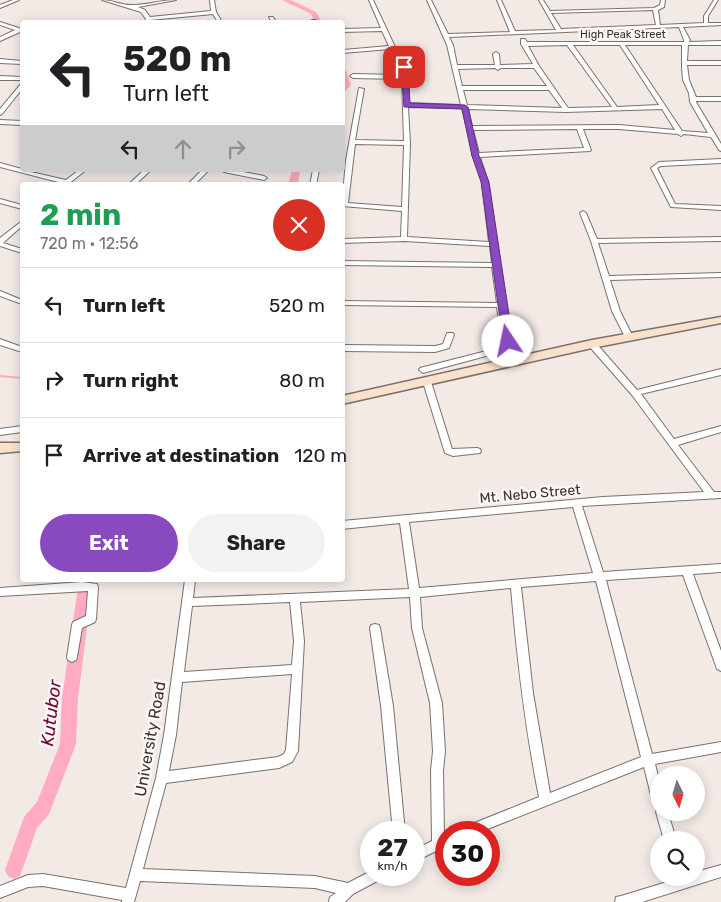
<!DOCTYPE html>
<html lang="en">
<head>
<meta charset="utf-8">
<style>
	:root { --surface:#fff; --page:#f2f2f2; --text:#202124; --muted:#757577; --line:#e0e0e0; --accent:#894ac0 }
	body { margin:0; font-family:Rubik,sans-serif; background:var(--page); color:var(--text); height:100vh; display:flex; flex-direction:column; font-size:19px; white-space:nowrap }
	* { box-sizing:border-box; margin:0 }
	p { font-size:16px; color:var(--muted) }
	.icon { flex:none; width:28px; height:28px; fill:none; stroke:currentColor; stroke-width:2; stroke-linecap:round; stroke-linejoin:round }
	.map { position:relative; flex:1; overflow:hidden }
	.sheet { position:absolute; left:20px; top:182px; width:325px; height:400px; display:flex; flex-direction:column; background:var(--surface); border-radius:5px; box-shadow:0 2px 12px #0003 }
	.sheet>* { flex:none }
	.top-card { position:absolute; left:20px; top:20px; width:325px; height:152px; border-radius:5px; box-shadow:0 2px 12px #0003; background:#fff; color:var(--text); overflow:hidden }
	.needle { width:32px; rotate:175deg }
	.controls { position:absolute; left:650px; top:766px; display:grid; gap:10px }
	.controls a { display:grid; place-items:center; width:55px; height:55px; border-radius:50%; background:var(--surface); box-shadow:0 2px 12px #0003; font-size:25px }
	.speed { position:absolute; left:360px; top:821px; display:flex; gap:10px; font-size:25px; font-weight:700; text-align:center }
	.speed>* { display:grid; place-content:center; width:65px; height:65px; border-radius:50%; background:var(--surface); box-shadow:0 2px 12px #0003; line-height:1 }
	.speed small { font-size:12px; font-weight:400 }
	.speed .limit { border:8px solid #d22; background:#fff; color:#111 }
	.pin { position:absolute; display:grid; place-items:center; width:42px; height:42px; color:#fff; margin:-21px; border-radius:10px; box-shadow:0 2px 8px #0006 }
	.me { position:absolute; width:55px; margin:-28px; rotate:349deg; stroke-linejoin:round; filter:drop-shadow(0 0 4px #0008) }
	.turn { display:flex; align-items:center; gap:18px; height:105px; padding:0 20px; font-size:22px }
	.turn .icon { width:65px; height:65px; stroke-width:2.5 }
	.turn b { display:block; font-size:35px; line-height:42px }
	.lanes { display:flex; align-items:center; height:48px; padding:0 20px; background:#0003; justify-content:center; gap:25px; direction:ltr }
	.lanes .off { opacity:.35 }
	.round { display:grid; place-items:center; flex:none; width:52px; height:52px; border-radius:26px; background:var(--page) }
	.head { display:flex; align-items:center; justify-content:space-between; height:85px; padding:0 20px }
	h1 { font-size:30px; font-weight:700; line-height:38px; color:#1e9e55 }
	.button { display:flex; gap:10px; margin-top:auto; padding:10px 20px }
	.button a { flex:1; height:58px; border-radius:30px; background:var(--accent); color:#fff; font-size:20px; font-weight:700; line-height:58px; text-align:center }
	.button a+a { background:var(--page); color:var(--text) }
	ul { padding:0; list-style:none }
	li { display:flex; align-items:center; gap:15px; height:75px; padding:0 20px; border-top:1px solid var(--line) }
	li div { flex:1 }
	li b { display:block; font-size:19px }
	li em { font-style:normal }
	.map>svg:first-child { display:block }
</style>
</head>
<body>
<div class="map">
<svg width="721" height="902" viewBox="0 0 721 902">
	<rect width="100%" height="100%" fill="#f3eae6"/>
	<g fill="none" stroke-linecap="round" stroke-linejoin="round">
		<!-- stream -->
		<path stroke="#ffabc1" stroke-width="2" d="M0 376 22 378"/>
		<!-- river -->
		<path fill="#ffabc1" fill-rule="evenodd" d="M282 0H291L316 12 322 22H315L311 14Z
			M342 69 346 71 351 85 342 95Z
			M292 170H300L298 185H288Z
			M79 580H93L78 698 76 744 49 814 37 828 20 876 14 879 8 876 5 870 24 817 37 802 60 744 62 698Z"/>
		<defs>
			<path id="minor" d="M13 0H19L0 8V5Z
				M102 0C112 0 123 6 133 5 148 5 161 0 176 0L138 7 145 10 150 17 211 11 210 0H214L216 12 222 22H218L213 14 150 20 148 22H144L146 19 141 12Z
				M369 0H373L395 47 407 67 408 103 461 105 447 45 427 0H431L448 34 510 32 497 0H501L515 31 556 30 539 0H543L550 11 654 8 660 5 661 0H665L664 7 658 10 660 25 704 23V16L714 0H718L708 16V23H721V25L683 27 690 40 689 42 721 41V45H688L687 61H721V65H687L689 80 696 97H721V101H696V102L721 144V151L719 150 711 137 684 134 681 136 678 134 619 129H583L591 150 590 151 480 157 488 182 507 321 514 347 523 361 522 363H516L508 350 423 373 419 370 420 368 506 346 499 321 497 307 342 305V301L497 303 492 267 342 265V261L492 263 490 246 404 241 342 243V239L401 237 402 211 342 206 346 160 359 88 364 89 355 140 404 141 402 79 353 78 350 76 353 74 402 75 401 67 390 49 342 53 343 50 389 46 382 31 342 32V29L381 28ZM653 10 656 25 561 29 551 13ZM679 27 684 40V42H527L525 39H521V44L533 64 500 65 499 54 496 52 493 54 495 65H457L453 45 449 37ZM567 45 612 107 568 108 539 66 528 46ZM573 45H620L659 105 617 107ZM625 45H682V67L683 80 689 93 690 102 708 133 682 131ZM495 68 498 70 501 68H534L547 86H462L458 69ZM463 90H549L562 108 467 105ZM408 107 462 108 473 154 472 155 474 157 482 182 489 242 407 237 410 143ZM468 109 566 112 662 109 675 130 619 125 472 126ZM577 129 584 148 479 153 473 130ZM355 144 404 145 402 207 348 203Z
				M269 17H273L276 22H272Z
				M314 20H316V22H312V20Z
				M0 22 22 29V32H20L0 41V37L15 30 0 25Z
				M0 59 22 61V64L0 63Z
				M0 76 22 77V80H0Z
				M22 84V89L2 114 0 115V109L20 85Z
				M0 120 22 121V125L0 124Z
				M721 159V163L661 166 657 168 675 204 721 206V210L671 207 651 168 659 162Z
				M0 163 22 169V170L66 180 79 170H86L67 185H60L62 183 0 167Z
				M144 170H151L135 185H128Z
				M202 170H209L194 185H187Z
				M221 170H233L264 176 267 178 264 180 224 172Z
				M313 170H319L316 185H310Z
				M0 199 22 205V209L0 203Z
				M583 211 586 213 597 239 721 237V241L598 243 609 276 721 273V277L610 280 620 311 633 337 632 339H626L612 311 591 241 580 213Z
				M22 221V226L3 243 22 249V253L0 246V238Z
				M0 291 22 300V304L0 296Z
				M447 333H453L454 335 449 348 435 352 342 351V345L435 346 443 344Z
				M0 339 22 347V352L0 345Z
				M592 341 595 342 637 390 721 369V375L641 394 674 439 721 426V432L678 445 714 492H721V498L582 506 603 572 721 564V572L693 574 721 651V671L717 669 716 666 683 575 606 580 652 754 721 742V752L655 764 659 780V812H668L676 840H664L656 812 658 808 655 807 653 803 644 767 480 832H460L462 828 539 797C525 728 517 658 511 588L420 597 422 628 442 703 445 751 443 771 444 835 446 834V846L414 862V850L432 841 431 771 433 751 430 703 412 628 410 597 300 602 304 641 298 751 292 762 279 768 166 783 143 869 315 876 348 883 371 871V875H383L381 879 353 894 345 902H329L330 897 336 893 315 888 140 881 134 902H122V900L43 886 28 887 0 898V886L28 875 43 874 126 888 156 778 164 735 185 580H195L193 598 409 589 400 523 342 529V521L603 497 704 492 632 395 589 346 588 344 589 342ZM573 507 593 573 419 588 409 522ZM596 581 641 757 550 793 533 693 521 587ZM290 602 294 641 292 665 184 672 192 606ZM292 674 286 750 284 754 278 757 169 771 176 735 182 682Z
				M427 379 431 382 452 449 477 448 480 449 481 451 480 453 453 456 445 453 423 382Z
				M22 426V432L0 435V429Z
				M82 582 97 584 98 587 96 619 95 622 82 628 77 657 76 660 72 662 68 660 67 657 72 625 73 622 86 616 88 591 0 596V588Z
				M375 624 379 625 380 628 393 706 405 832H393L381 706 370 628 371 625Z
				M721 865V877L642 902H615L616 897 621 896 680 878H696V872Z"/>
			<path id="secondary" d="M721 317V323L592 348 342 404V396L592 340Z
				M0 443H22V451L0 453Z"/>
		</defs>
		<!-- minor casing -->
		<use href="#minor" stroke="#79716e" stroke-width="2"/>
		<!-- secondary casing -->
		<use href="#secondary" stroke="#79716e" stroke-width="3"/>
		<!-- minor -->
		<use href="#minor" fill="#fff" fill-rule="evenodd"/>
		<!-- secondary -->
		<use href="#secondary" fill="#fae1cc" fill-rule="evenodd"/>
	</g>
	<!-- route -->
	<path fill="#894ac0" stroke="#59307d" d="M404 65 408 67 410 103 465 105 468 107 479 156 489 182 513 341 511 343 508 344 503 341 481 182 472 156 462 109 404 107 401 67Z"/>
	<g text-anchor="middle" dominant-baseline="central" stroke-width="5" stroke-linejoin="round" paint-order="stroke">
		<!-- far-street labels -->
		<g font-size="11" fill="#363332" stroke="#fff7f5">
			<text x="623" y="34">High Peak Street</text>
		</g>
		<!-- street labels -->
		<g font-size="14" fill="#363332" stroke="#fff7f5">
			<text transform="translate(530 494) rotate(-5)">Mt. Nebo Street</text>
		</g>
		<!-- near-street labels -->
		<g font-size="16" fill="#363332" stroke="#fff7f5">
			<text transform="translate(150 739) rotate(-80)">University Road</text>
		</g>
		<!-- near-water labels -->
		<g font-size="18" font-style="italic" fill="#6a0833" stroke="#fff7f5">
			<text transform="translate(51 713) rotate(-83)">Kutubor</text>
		</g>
	</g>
</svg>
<div class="controls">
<a><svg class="needle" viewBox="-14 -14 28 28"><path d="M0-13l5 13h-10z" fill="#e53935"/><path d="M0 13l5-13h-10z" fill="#757577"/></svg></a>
<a><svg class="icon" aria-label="search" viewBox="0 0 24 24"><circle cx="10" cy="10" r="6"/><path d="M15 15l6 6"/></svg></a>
</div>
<div class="speed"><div>27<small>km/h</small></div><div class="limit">30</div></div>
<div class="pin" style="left:404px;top:67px;background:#d93025"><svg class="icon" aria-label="arrive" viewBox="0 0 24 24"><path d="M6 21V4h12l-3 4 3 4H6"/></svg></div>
<svg class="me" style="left:508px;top:341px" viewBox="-20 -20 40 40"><circle r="19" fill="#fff"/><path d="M0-13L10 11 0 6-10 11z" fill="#894ac0"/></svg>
<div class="top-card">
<div class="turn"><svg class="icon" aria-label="left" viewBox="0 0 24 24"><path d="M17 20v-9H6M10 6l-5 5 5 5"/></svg><div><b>520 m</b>Turn left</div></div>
<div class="lanes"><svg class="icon" aria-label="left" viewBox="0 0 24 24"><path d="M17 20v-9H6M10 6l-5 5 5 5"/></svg><svg class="icon off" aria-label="ahead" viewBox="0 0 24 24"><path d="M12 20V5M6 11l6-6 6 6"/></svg><svg class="icon off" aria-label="right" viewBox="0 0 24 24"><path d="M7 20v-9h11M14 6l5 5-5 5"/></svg></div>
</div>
<section class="sheet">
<div class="head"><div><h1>2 min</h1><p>720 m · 12:56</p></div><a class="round" style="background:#d93025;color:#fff"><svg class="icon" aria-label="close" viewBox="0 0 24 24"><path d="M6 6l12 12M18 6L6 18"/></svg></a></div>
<ul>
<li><svg class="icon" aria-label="left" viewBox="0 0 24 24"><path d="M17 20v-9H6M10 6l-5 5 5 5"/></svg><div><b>Turn left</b></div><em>520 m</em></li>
<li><svg class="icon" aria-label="right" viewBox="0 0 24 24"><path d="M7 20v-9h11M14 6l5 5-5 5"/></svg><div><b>Turn right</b></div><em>80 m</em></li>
<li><svg class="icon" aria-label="arrive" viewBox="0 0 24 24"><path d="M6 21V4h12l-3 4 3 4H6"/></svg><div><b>Arrive at destination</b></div><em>120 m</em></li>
</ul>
<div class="button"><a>Exit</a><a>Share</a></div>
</section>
</div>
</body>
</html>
